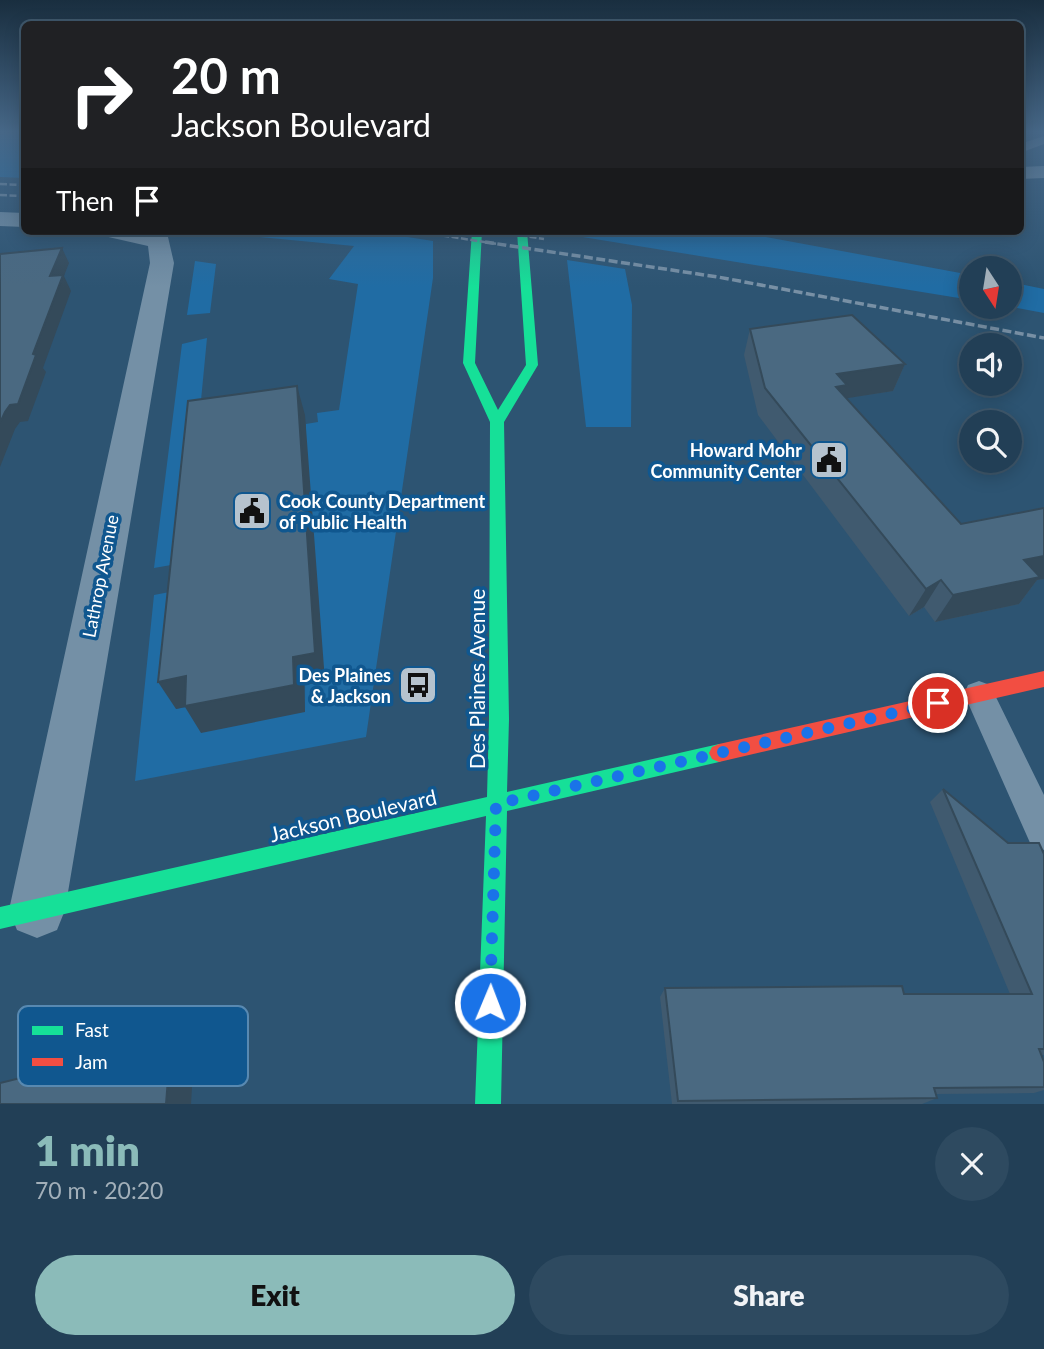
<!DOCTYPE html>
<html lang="en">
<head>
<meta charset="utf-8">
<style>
	:root { --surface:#223f56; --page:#2e4a60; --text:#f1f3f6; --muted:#a2afb9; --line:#3f586c; --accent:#8bbbb9 }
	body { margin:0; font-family:Lato,sans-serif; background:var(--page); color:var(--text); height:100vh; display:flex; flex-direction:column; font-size:26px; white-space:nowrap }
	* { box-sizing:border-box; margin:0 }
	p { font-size:23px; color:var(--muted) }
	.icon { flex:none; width:38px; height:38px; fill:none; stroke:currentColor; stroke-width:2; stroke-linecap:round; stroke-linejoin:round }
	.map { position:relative; height:1104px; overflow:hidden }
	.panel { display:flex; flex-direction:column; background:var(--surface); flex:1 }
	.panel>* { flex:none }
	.guide { position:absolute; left:21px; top:21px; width:1003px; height:214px; border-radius:10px; box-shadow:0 4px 18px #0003,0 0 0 2px var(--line); background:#202124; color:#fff; overflow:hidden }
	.needle { width:46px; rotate:168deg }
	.controls { position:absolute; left:959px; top:256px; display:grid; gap:14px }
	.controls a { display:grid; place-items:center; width:63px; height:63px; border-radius:50%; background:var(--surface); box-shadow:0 4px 18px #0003,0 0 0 2px var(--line); font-size:35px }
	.pin { position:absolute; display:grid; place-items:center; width:60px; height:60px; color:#fff; margin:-30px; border:4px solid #fff; border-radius:50%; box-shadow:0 2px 7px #0007 }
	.me { position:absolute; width:77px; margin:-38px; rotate:1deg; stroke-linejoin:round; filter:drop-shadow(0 0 5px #0008) }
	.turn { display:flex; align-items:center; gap:24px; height:147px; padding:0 35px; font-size:32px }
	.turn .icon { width:91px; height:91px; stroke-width:2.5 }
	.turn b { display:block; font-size:49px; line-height:60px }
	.then { display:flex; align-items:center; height:66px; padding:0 35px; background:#0003; gap:14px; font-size:26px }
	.round { display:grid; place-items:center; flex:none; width:74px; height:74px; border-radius:37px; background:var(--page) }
	.head { display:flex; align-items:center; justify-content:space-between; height:119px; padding:0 35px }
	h1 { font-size:42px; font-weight:800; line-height:52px; color:var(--accent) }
	.button { display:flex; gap:14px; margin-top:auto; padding:14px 35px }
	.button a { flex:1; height:80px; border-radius:42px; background:var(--accent); color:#111; font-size:28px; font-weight:800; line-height:80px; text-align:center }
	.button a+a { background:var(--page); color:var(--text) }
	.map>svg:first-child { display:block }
</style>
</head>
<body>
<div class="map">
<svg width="1044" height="1104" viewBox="0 0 1044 1104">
	<rect width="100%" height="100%" fill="#2d5472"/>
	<!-- green -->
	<path fill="#206ca4" d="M24 132V178L0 177V135Z
		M198 231H329L380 236 382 233 433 241V278L366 737 135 781 154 595 185 589 176 709 202 704 305 712 306 424 318 422 317 413 339 410 358 284 329 279 354 246Z
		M564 231H734L971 275V300L564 234Z
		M567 260 625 269 632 305 631 427H586Z
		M195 261 216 264 210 313 187 315Z
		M1010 282 1044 289V313L1007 306H1010Z
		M207 338 199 421 177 564 154 568 182 344Z"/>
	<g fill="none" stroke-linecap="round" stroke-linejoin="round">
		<!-- lane -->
		<path fill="#7490a6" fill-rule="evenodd" d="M1044 136V144L1020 153V144Z
			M979 681 990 685 1044 795V850L1031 845 964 694 968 685Z"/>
		<!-- street -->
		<path fill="#7490a6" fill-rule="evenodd" d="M1044 166V178L1020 179V167Z
			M0 212 24 213V227L0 226Z
			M100 231H143L168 237 174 263 65 910 57 930 37 938 17 930 9 910 150 263 148 246 104 236Z"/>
		<!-- fast -->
		<path fill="#16e098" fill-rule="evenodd" d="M472 231H482L475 363 498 410 526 365 517 231H527L538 365 504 422 509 719 507 792 719 744 726 747 729 753 726 759 719 762 507 811 501 1104H475L486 816 0 929V907L487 797 489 719 490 422 463 363Z"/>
		<!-- jam -->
		<path fill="#f24e42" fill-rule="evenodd" d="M1044 671V687L719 762 712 759 709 753 712 747 719 744Z"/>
		<!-- rail-far1 -->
		<path stroke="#7890a5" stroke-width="2.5" stroke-dasharray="7 2.5" stroke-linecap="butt" d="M0 184 24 185
			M0 195 24 196
			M414 231 497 244
			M492 231 544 239"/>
		<!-- rail -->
		<path stroke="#7890a5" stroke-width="3.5" stroke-dasharray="9 3.5" stroke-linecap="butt" d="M485 242 718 277 1044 338"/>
	</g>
	<!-- wall -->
	<path fill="#405a6f" d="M750 329 905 364 893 391 846 398 961 524 1044 508V579L1037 580 1019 604 935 622 924 607 909 616 758 415 744 355Z
		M943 789 1008 843 1044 854V1055H1041L1044 1062V1090L1034 1093 935 1094 937 1098 922 1104H672L660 997 665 988 904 994H1010L930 802Z"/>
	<!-- shaded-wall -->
	<path fill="#344a5a" d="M62 248 69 263 64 276 71 291 43 368 46 372 28 421 20 422 15 429 0 467V423L33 354 50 276Z
		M905 364 893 391 842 399 826 414 837 374Z
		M297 386 305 415 325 681 304 685 305 712 201 733 185 707 176 709 158 682 293 657Z
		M1044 556V579L1037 580 1019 604 935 622 953 595 1024 560Z
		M941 580 924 607 909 616 926 589Z
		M171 1041 194 1055 191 1104H166Z"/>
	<!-- building -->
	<path fill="#4a6981" stroke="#344a5a" stroke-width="2" d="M62 248 50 276 63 275 33 354 36 355 18 404 10 405 5 412 0 423V254Z
		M852 315 905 364 837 374 847 385 836 387 961 524 1044 508V556L1024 560 1040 577 953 595 941 580 926 589 765 388 750 329Z
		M297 386 315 653 293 657 294 685 185 706 186 676 158 682 188 401Z
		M943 789 1008 843H1039L1044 854V1049H1039L1044 1062V1087L934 1088 937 1098 678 1101 665 988 902 986 904 994H1032Z
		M171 1041 166 1104H0V1083Z"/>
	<!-- sky -->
	<linearGradient id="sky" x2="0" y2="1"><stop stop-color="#192e3f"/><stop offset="0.46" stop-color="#466787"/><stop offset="1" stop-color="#466787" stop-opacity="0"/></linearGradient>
	<rect width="1044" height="287" fill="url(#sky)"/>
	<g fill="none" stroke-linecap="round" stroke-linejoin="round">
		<!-- route -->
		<path stroke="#1a73e8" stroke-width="12" stroke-dasharray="0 21.6" d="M490 1003 496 804 938 703"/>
	</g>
	<!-- icons -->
	<defs>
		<symbol id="civic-square" viewBox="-11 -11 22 22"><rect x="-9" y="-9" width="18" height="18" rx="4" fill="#b6c3ce" stroke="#10578f"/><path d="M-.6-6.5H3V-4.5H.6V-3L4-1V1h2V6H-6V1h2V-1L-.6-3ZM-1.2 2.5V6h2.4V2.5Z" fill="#111"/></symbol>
		<symbol id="bus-square" viewBox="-11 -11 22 22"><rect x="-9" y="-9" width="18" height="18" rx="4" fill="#b6c3ce" stroke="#10578f"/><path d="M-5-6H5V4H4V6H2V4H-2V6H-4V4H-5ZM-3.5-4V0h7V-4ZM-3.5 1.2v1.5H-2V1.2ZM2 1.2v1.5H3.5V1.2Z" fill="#111"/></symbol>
	</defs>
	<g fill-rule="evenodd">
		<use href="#civic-square" x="807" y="438" width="44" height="44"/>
		<use href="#civic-square" x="230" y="489" width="44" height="44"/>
		<use href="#bus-square" x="396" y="663" width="44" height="44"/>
	</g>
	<g text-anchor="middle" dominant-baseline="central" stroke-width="7" stroke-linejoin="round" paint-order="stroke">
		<!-- poi labels -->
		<g font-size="18" font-weight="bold" fill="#fff" stroke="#10578f" text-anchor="end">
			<text x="802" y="450">Howard Mohr<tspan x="802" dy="21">Community Center</tspan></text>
			<text x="279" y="501" text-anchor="start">Cook County Department<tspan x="279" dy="21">of Public Health</tspan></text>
			<text x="391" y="675">Des Plaines<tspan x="391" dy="21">&amp; Jackson</tspan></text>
		</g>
		<!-- street labels -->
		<g font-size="18" fill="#fff" stroke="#10578f">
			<text transform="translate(100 576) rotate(-79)">Lathrop Avenue</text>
		</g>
		<!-- near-street labels -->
		<g font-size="21" fill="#fff" stroke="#10578f">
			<text transform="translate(476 679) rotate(-90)">Des Plaines Avenue</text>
			<text transform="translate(353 815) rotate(-13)">Jackson Boulevard</text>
		</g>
	</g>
	<!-- legend -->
	<rect x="18" y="1006" width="230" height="80" rx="10" fill="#10578f" stroke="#5889b1" stroke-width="2"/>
	<rect x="32" y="1026" width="31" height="9" fill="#16e098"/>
	<rect x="32" y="1058" width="31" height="8" fill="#f24e42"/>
	<g font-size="19" fill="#fff">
		<text x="75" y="1037">Fast</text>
		<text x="75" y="1069">Jam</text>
	</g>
</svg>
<div class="controls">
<a><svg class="needle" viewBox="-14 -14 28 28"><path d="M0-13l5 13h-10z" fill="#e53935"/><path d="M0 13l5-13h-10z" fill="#a2afb9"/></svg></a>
<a><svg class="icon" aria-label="sound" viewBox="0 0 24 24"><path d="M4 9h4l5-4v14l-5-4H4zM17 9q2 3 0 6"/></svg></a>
<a><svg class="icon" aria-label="search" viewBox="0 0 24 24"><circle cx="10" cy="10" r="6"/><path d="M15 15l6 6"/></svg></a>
</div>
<div class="pin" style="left:938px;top:703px;background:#d93025"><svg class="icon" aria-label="arrive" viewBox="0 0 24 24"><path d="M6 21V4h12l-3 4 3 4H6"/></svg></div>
<svg class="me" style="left:490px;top:1003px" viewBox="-20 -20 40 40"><circle r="17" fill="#1a73e8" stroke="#fff" stroke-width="3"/><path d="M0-11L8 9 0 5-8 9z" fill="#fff"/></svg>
<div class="guide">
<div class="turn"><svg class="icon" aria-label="right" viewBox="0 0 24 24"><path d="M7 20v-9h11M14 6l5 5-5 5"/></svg><div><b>20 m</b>Jackson Boulevard</div></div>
<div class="then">Then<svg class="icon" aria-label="arrive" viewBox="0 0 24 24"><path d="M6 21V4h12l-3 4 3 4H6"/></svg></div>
</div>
</div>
<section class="panel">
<div class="head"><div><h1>1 min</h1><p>70 m · 20:20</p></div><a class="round"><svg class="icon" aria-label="close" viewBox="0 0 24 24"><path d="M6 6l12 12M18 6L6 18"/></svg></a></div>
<div class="button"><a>Exit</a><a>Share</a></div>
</section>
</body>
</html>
